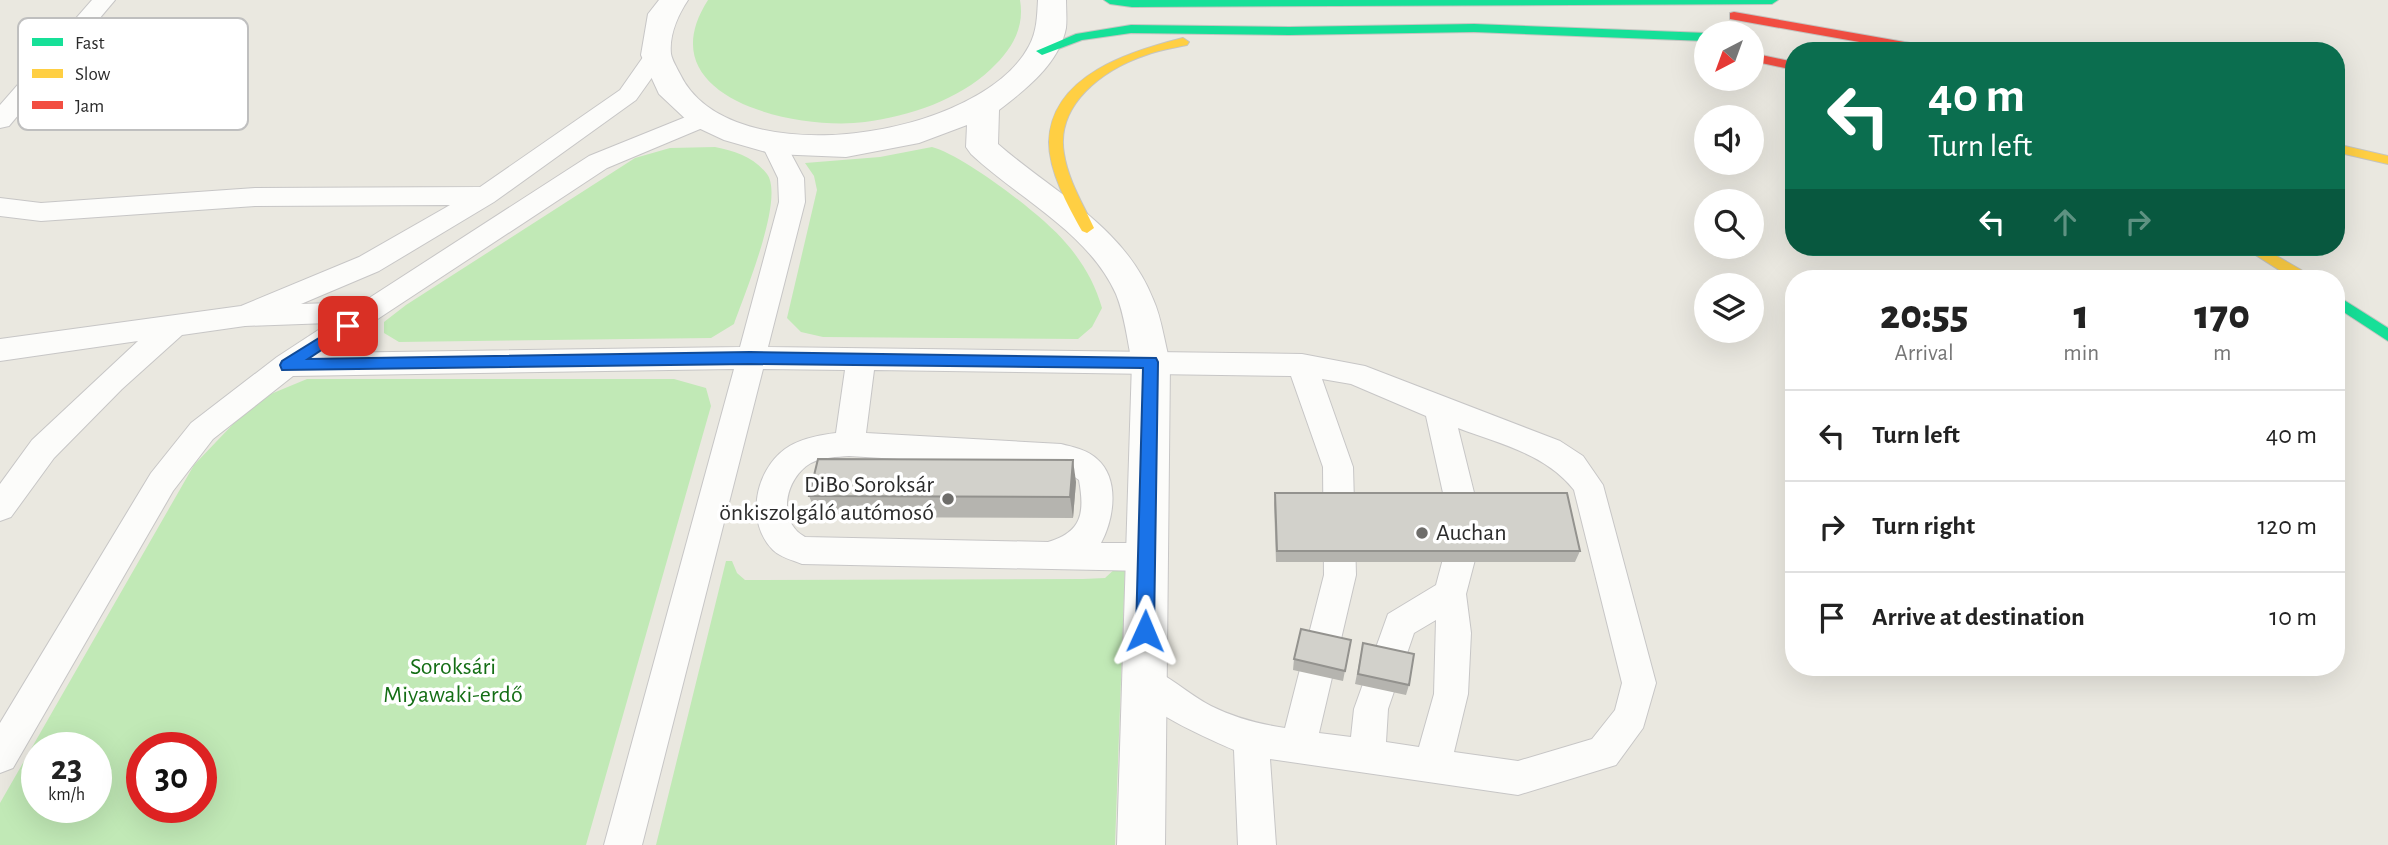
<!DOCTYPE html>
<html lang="en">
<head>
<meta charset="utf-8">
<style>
	:root { --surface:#fff; --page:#f6f6f6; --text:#222; --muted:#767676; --line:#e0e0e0 }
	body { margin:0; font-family:"Alegreya Sans",sans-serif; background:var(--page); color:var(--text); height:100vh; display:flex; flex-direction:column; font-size:26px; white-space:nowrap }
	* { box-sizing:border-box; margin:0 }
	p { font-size:23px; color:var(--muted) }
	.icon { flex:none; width:38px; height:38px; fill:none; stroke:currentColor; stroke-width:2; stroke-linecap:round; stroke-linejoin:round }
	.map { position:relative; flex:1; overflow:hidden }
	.details { position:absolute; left:1785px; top:270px; width:560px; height:406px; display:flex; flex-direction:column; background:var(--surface); border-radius:28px; box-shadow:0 7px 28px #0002 }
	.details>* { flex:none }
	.guide { position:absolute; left:1785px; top:42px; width:560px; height:214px; border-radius:28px; box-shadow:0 7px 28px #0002; background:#0b6e4f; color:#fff; overflow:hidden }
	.needle { width:46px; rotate:221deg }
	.tools { position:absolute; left:1694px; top:21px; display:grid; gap:14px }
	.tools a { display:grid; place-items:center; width:70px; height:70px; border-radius:50%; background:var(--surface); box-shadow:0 7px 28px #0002; font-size:35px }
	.speed { position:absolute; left:21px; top:732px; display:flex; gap:14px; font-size:35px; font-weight:700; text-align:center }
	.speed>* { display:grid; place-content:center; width:91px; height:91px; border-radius:50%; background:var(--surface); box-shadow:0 7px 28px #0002; line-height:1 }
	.speed small { font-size:18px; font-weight:400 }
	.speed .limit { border:10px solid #d22; background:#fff; color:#111 }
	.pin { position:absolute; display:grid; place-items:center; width:60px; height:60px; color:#fff; margin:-30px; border-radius:14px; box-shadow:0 4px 10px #0006 }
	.me { position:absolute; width:77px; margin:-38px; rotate:1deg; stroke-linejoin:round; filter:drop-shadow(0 0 5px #0008) }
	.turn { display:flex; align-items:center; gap:24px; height:147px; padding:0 28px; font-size:32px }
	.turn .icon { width:91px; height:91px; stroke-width:2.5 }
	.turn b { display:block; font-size:49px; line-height:60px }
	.lanes { display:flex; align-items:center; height:66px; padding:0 28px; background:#0003; justify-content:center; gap:35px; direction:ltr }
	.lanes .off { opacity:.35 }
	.eta { display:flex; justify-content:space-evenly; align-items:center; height:119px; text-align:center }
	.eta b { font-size:42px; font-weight:800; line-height:49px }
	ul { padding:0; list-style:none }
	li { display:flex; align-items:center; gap:21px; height:91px; padding:0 28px; border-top:2px solid var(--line) }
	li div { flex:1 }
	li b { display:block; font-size:26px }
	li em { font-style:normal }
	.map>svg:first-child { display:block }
</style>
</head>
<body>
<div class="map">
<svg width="2388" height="845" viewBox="0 0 2388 845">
	<rect width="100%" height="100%" fill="#eae8e0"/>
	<!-- green -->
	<path fill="#c1e9b6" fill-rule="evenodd" d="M708 0H1020C1025 29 1011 50 991 69 958 100 910 116 865 122 796 131 645 98 708 0Z
		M715 147C735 151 754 157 767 174 785 198 744 295 734 324L711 338 399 342 384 333V322L406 305 635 158 670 148Z
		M932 147C965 156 1042 215 1065 242 1082 261 1095 283 1102 308L1092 327 1078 339 823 337 801 332 787 318 817 190 814 176 805 163 880 157Z
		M307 379H674L706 388 711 406 586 845H0V803L194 465 237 420 266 396ZM37 747H96V807H37ZM142 747H201V807H142Z
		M726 561H732L737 573 745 580 1083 579 1105 578 1117 567 1125 569 1115 845H656Z"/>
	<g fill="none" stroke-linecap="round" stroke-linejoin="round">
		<defs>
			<path id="lane" d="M92 0H115L9 126 0 128V105Z
				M656 48 664 50 668 55 636 100 494 202 379 271 301 304 363 302 589 156 703 110 712 112 715 118 712 124 607 168 326 353 740 347 779 202 778 178 761 143 764 137 773 135 782 137 804 178 805 202 768 347 1302 354 1365 366 1560 441 1583 456 1603 485 1656 683 1643 728 1616 765 1518 795 1270 759 1276 845H1238L1234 750C1205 737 1140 710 1127 681L1132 670 1144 665C1169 675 1188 694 1211 706 1235 718 1259 724 1285 728L1324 575 1323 467 1291 376 874 370 866 433 1061 444C1073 447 1088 450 1097 459 1120 479 1114 519 1101 543H1147L1158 547 1163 557 1158 567 1147 571 802 564C792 560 780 557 773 550 745 522 755 471 785 449 799 439 819 435 836 433L845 370 763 369 642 845H604L734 369 293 376 213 439 173 491 13 768 0 773V723L151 473 191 423 277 357 329 323 245 326 182 335 122 389 54 458 11 517 0 521V484L32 440 138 341 0 361V339L241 306 359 257 450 205 255 206 41 221 0 216V198L41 203 255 188 480 187 620 90 648 50ZM1322 379 1351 384 1426 416 1451 529 1436 585 1388 614 1354 709 1351 737 1319 733 1356 575 1353 467ZM1458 428C1500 444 1546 454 1574 490L1622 683 1615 710 1592 739 1518 761 1454 752 1468 694 1471 633 1466 594 1483 529ZM849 456 1063 469 1079 480C1085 513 1082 532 1048 542L805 537C776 521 785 478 811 463 822 457 837 457 849 456ZM1436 620 1434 694 1419 747 1386 742 1388 709 1414 633Z"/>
			<path id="street" d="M659 0H688C678 15 669 35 671 54 672 60 677 68 680 74 729 177 981 138 1029 46 1037 31 1037 17 1038 0H1066C1066 9 1067 19 1066 28 1059 64 1025 90 999 110L998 144C1054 193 1124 226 1153 299 1162 319 1164 341 1170 362L1165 845H1117L1132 362C1127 340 1125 316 1116 294 1088 232 1019 199 971 154L966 147 967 125 919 143 846 157 773 154 724 140 692 125 659 94 641 55 648 14Z"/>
			<path id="fast" d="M1104 0H1778L1772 4 1132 7 1110 4Z
				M1474 24 1706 33V41L1474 32 1289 35 1131 33 1082 40 1042 55 1036 51 1076 34 1131 25 1289 27Z
				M2336 295 2388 328V341L2336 307Z"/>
			<path id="slow" d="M1183 38 1189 42 1187 45C1173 48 1159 50 1146 55 1104 69 1055 104 1064 154 1068 180 1083 204 1094 228L1087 233 1082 231C1068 206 1049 172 1049 142 1051 75 1131 51 1183 38Z
				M2336 144 2388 156V164L2336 152Z
				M2243 247H2261L2308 274 2310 278H2292Z"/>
			<path id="jam" d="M1734 12 1933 47 1939 51H1910L1730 19V13Z
				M1752 53 1794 62V70L1752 61Z"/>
		</defs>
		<!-- lane casing -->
		<use href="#lane" stroke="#c7c6c6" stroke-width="2"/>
		<!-- street casing -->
		<use href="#street" stroke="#c7c6c6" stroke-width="2"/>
		<!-- fast casing -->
		<use href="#fast" stroke="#c5c5c1" stroke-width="2"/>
		<!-- slow casing -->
		<use href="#slow" stroke="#c5c5c1" stroke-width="2"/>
		<!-- jam casing -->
		<use href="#jam" stroke="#c5c5c1" stroke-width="2"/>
		<!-- lane -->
		<use href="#lane" fill="#fcfcfa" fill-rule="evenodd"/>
		<!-- street -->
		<use href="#street" fill="#fcfcfa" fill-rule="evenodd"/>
		<!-- fast -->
		<use href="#fast" fill="#16e098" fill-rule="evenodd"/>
		<!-- slow -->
		<use href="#slow" fill="#ffcf43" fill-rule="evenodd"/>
		<!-- jam -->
		<use href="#jam" fill="#f24e42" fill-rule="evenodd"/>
	</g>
	<!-- wall -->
	<path fill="#b5b4af" d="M1076 482 1073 518 818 517 809 496Z
		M1275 493 1580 551 1575 562H1276L1274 504Z
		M1351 640 1343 681 1293 670 1294 659Z
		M1363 643 1409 685 1406 695 1355 684Z"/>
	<!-- shaded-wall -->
	<path fill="#93928e" d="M1073 460 1076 482 1073 518 1070 497Z"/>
	<!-- building -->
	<path fill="#d2d1cb" stroke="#93928e" stroke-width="2" d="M818 459 1073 460 1070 497 809 496Z
		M1275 493H1567L1580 551H1277Z
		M1301 629 1351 640 1345 671 1294 659Z
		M1363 643 1414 654 1409 685 1358 674Z"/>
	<!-- route -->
	<path fill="#1a73e8" stroke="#114b97" stroke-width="2" d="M348 320 355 326 353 329 308 359 750 352 1156 358 1158 362 1154 631 1151 637 1145 639 1139 637 1136 631 1143 368 750 364 282 370 280 365 282 361Z"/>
	<!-- markers -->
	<g fill="#6e6d6a" stroke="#fff" stroke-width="2.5">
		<circle cx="948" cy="499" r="7"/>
		<circle cx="1422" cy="533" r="7"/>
	</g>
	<g text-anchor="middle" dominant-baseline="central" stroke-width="7" stroke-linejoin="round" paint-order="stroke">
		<!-- poi labels -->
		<g font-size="24" fill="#2b2b2b" stroke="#fff" text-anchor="end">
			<text x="934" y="485">DiBo Soroksár<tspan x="934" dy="28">önkiszolgáló autómosó</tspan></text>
			<text x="1436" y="533" text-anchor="start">Auchan</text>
		</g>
		<!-- park labels -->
		<g font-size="24" fill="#146e15" stroke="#fff">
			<text x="453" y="667">Soroksári<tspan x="453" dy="28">Miyawaki-erdő</tspan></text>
		</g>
	</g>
	<!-- legend -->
	<rect x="18" y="18" width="230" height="112" rx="10" fill="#fff" stroke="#bfbfbf" stroke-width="2"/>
	<rect x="32" y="38" width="31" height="8" fill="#16e098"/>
	<rect x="32" y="69" width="31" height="9" fill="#ffcf43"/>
	<rect x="32" y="101" width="31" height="8" fill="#f24e42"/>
	<g font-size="19" fill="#2b2b2b">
		<text x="75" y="49">Fast</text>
		<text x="75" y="80">Slow</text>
		<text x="75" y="112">Jam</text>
	</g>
</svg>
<div class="tools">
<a><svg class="needle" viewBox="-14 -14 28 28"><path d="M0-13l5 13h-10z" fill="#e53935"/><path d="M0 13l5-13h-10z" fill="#767676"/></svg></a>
<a><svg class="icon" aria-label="sound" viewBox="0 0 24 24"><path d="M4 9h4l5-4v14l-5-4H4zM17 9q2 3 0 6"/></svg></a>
<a><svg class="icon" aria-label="search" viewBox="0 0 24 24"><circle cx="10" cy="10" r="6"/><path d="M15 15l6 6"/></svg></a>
<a><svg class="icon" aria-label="layers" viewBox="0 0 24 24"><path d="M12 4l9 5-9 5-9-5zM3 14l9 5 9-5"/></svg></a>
</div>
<div class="speed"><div>23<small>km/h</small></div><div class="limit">30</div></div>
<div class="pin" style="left:348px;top:326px;background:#d93025"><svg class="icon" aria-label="arrive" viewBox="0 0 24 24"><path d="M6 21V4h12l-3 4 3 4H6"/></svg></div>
<svg class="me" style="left:1145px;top:631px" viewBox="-20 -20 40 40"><path d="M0-17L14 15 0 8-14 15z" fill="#1a73e8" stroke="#fff" stroke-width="4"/></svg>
<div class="guide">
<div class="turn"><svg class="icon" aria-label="left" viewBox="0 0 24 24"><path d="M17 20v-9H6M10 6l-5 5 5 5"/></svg><div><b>40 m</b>Turn left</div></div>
<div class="lanes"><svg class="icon" aria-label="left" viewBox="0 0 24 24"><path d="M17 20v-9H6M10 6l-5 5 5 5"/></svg><svg class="icon off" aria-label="ahead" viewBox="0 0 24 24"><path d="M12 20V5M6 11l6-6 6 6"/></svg><svg class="icon off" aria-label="right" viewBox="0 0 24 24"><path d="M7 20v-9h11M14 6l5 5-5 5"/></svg></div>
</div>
<section class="details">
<div class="eta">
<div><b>20:55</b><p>Arrival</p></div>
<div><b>1</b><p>min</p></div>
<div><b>170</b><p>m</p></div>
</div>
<ul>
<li><svg class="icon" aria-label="left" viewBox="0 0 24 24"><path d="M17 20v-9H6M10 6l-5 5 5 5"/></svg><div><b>Turn left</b></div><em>40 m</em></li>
<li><svg class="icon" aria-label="right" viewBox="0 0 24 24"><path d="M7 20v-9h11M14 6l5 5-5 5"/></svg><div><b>Turn right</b></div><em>120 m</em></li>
<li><svg class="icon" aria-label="arrive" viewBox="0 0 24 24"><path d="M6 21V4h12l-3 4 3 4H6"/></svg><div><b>Arrive at destination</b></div><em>10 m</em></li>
</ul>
</section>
</div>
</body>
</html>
